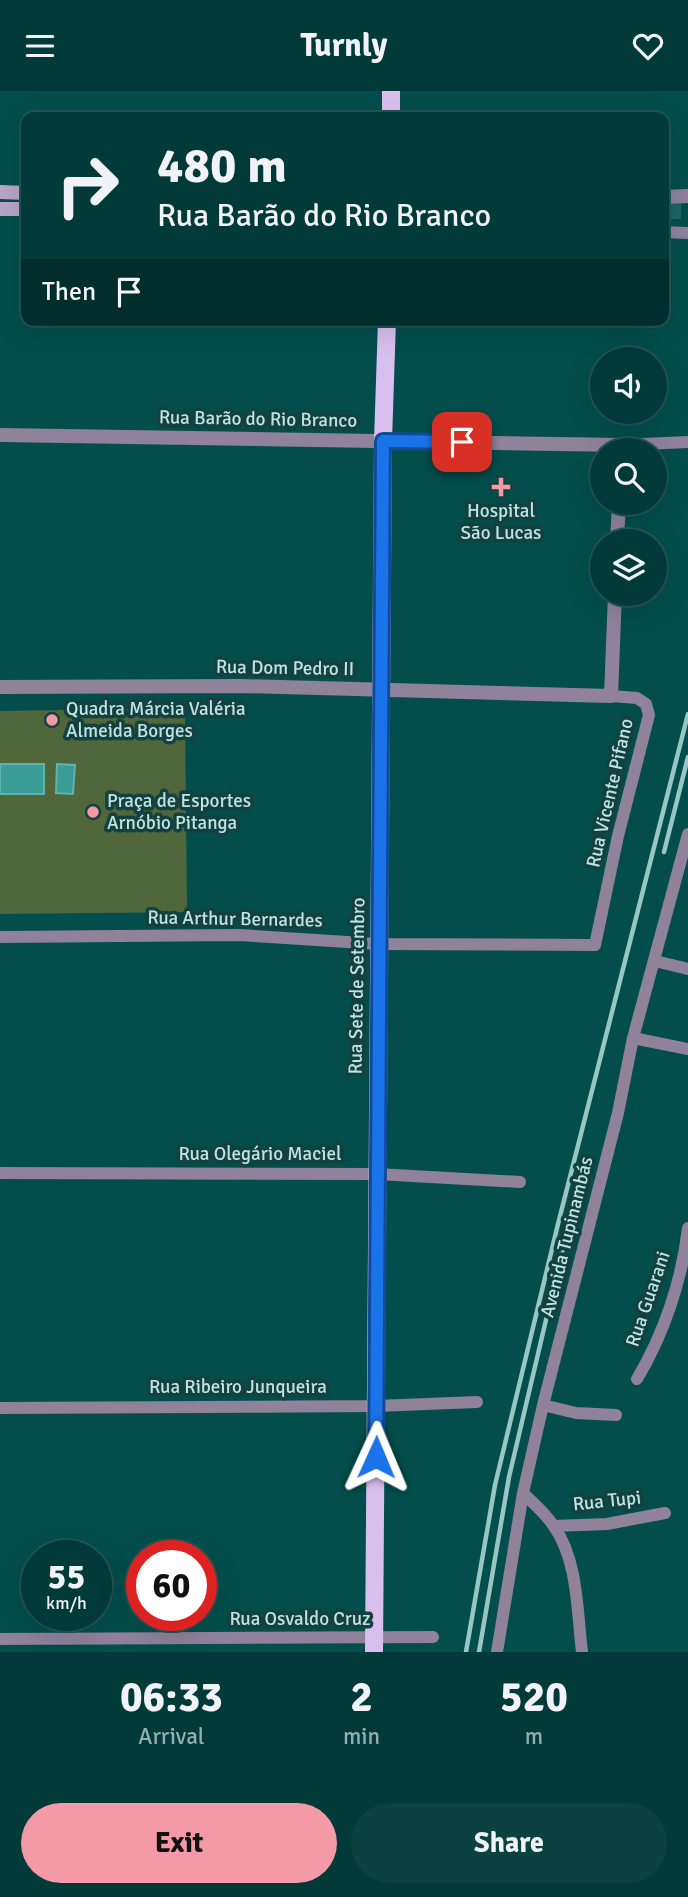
<!DOCTYPE html>
<html lang="en">
<head>
<meta charset="utf-8">
<style>
	:root { --surface:#023a39; --page:#0c4141; --text:#f1f3f6; --muted:#96adae; --line:#235453; --accent:#f49aa6 }
	body { margin:0; font-family:Signika,sans-serif; background:var(--page); color:var(--text); height:100vh; display:flex; flex-direction:column; font-size:26px; white-space:nowrap }
	* { box-sizing:border-box; margin:0 }
	p { font-size:23px; color:var(--muted) }
	.icon { flex:none; width:38px; height:38px; fill:none; stroke:currentColor; stroke-width:2; stroke-linecap:round; stroke-linejoin:round }
	.map { position:relative; height:1561px; overflow:hidden }
	.side { display:flex; flex-direction:column; background:var(--surface); flex:1 }
	.side>* { flex:none }
	.top-card { position:absolute; left:21px; top:21px; width:648px; height:214px; border-radius:14px; box-shadow:0 7px 28px #0002,0 0 0 2px var(--line); background:#023a39; color:var(--text); overflow:hidden }
	.buttons { position:absolute; left:590px; top:256px; display:grid; gap:14px }
	.buttons a { display:grid; place-items:center; width:77px; height:77px; border-radius:50%; background:var(--surface); box-shadow:0 7px 28px #0002,0 0 0 2px var(--line); font-size:35px }
	.speed { position:absolute; left:21px; top:1449px; display:flex; gap:14px; font-size:35px; font-weight:700; text-align:center }
	.speed>* { display:grid; place-content:center; width:91px; height:91px; border-radius:50%; background:var(--surface); box-shadow:0 7px 28px #0002,0 0 0 2px var(--line); line-height:1 }
	.speed small { font-size:18px; font-weight:400 }
	.speed .limit { border:10px solid #d22; background:#fff; color:#111 }
	.pin { position:absolute; display:grid; place-items:center; width:60px; height:60px; color:#fff; margin:-30px; border-radius:14px; box-shadow:0 4px 10px #0006 }
	.me { position:absolute; width:77px; margin:-38px; rotate:1deg; stroke-linejoin:round; filter:drop-shadow(0 0 5px #0008) }
	.turn { display:flex; align-items:center; gap:24px; height:147px; padding:0 21px; font-size:32px }
	.turn .icon { width:91px; height:91px; stroke-width:2.5 }
	.turn b { display:block; font-size:49px; line-height:60px }
	.then { display:flex; align-items:center; height:66px; padding:0 21px; background:#0003; gap:14px; font-size:26px }
	.eta { display:flex; justify-content:space-evenly; align-items:center; height:119px; text-align:center }
	.eta b { font-size:42px; font-weight:800; line-height:49px }
	.primary-button { display:flex; gap:14px; margin-top:auto; padding:14px 21px }
	.primary-button a { flex:1; height:80px; border-radius:42px; background:var(--accent); color:#111; font-size:28px; font-weight:800; line-height:80px; text-align:center }
	.primary-button a+a { background:var(--page); color:var(--text) }
	header { display:flex; justify-content:space-between; align-items:center; height:91px; padding:0 21px; background:var(--surface); font-size:32px; font-weight:800 }
	.map>svg:first-child { display:block }
</style>
</head>
<body>
<header><svg class="icon" aria-label="menu" viewBox="0 0 24 24"><path d="M4 6h16M4 12h16M4 18h16"/></svg>Turnly<svg class="icon" aria-label="heart" viewBox="0 0 24 24"><path d="M12 20l-8-8c-3-5 5-10 8-4 3-6 11-1 8 4z"/></svg></header>
<div class="map">
<svg width="688" height="1561" viewBox="0 0 688 1561">
	<rect width="100%" height="100%" fill="#034e4c"/>
	<!-- green -->
	<path fill="#50673b" d="M185 617 187 821 0 823V620Z"/>
	<!-- water -->
	<path fill="#399c97" stroke="#61b2ad" stroke-width="2" d="M0 673H44V703H0Z
		M57 673 75 674 73 703 56 702Z"/>
	<g fill="none" stroke-linecap="round" stroke-linejoin="round">
		<!-- primary-tunnel -->
		<path stroke="#1f6462" stroke-width="18" stroke-dasharray="18 9" stroke-linecap="butt" d="M663 119H688"/>
		<!-- minor -->
		<path stroke="#8f8299" stroke-width="12" d="M663 141 688 142
			M621 354 688 351
			M0 846 239 844 378 853 595 854 618 745 649 624 646 613 637 607 611 605
			M655 870 688 878
			M633 947 688 958
			M0 1082 377 1083 520 1091
			M637 1288C664 1243 682 1189 688 1137
			M543 1314 576 1322 616 1324
			M0 1317 376 1315 477 1311
			M523 1402C533 1412 545 1422 553 1434 578 1468 577 1520 582 1561
			M554 1435 607 1433 665 1422
			M0 1548 433 1546
			M497 1561 523 1402 543 1314 618 1022 633 947 688 743"/>
		<!-- tertiary -->
		<path stroke="#8f8299" stroke-width="14" d="M663 106 688 105
			M0 344 621 354V359
			M617 450 619 411
			M0 596 241 595 611 605 615 502"/>
		<!-- secondary -->
		<path stroke="#b9a5c8" stroke-width="14" d="M0 101 26 102
			M0 118H26"/>
		<!-- primary -->
		<path stroke="#d9bfed" stroke-width="18" d="M391 26V0
			M374 1561 383 350 387 229"/>
		<!-- rail -->
		<path stroke="#98c6c3" stroke-width="4.5" d="M664 761 688 666
			M466 1561 495 1394 558 1133 688 623
			M479 1561 509 1386 574 1110"/>
	</g>
	<g fill="none" stroke-linecap="round" stroke-linejoin="round">
		<defs>
			<path id="route" d="M376 1366 383 350 462 351"/>
		</defs>
		<!-- route casing -->
		<use href="#route" stroke="#114b97" stroke-width="18"/>
		<!-- route -->
		<use href="#route" stroke="#1a73e8" stroke-width="12"/>
	</g>
	<!-- markers -->
	<g fill="#f49aa6" stroke="#14413f" stroke-width="2.5">
		<path d="M497.5 385.5h7v7h7v7h-7v7h-7v-7h-7v-7h7z"/>
		<circle cx="52" cy="629" r="7"/>
		<circle cx="93" cy="721" r="7"/>
	</g>
	<g text-anchor="middle" dominant-baseline="central" stroke-width="7" stroke-linejoin="round" paint-order="stroke">
		<!-- street labels -->
		<g font-size="19" fill="#bde4e1" stroke="#14413f">
			<text transform="translate(258 328) rotate(1)">Rua Barão do Rio Branco</text>
			<text transform="translate(285 577) rotate(1)">Rua Dom Pedro II</text>
			<text transform="translate(610 702) rotate(-77)">Rua Vicente Pifano</text>
			<text transform="translate(235 828) rotate(1)">Rua Arthur Bernardes</text>
			<text transform="translate(357 895) rotate(-89)">Rua Sete de Setembro</text>
			<text x="260" y="1063">Rua Olegário Maciel</text>
			<text transform="translate(567 1146) rotate(-76)">Avenida Tupinambás</text>
			<text transform="translate(648 1208) rotate(-71)">Rua Guarani</text>
			<text x="238" y="1296">Rua Ribeiro Junqueira</text>
			<text transform="translate(607 1410) rotate(-6)">Rua Tupi</text>
			<text x="300" y="1528">Rua Osvaldo Cruz</text>
		</g>
		<!-- poi labels -->
		<g font-size="19" fill="#bde4e1" stroke="#14413f" text-anchor="start">
			<text x="501" y="420" text-anchor="middle">Hospital<tspan x="501" dy="22">São Lucas</tspan></text>
			<text x="66" y="618">Quadra Márcia Valéria<tspan x="66" dy="22">Almeida Borges</tspan></text>
			<text x="107" y="710">Praça de Esportes<tspan x="107" dy="22">Arnóbio Pitanga</tspan></text>
		</g>
	</g>
</svg>
<div class="buttons">
<a><svg class="icon" aria-label="sound" viewBox="0 0 24 24"><path d="M4 9h4l5-4v14l-5-4H4zM17 9q2 3 0 6"/></svg></a>
<a><svg class="icon" aria-label="search" viewBox="0 0 24 24"><circle cx="10" cy="10" r="6"/><path d="M15 15l6 6"/></svg></a>
<a><svg class="icon" aria-label="layers" viewBox="0 0 24 24"><path d="M12 4l9 5-9 5-9-5zM3 14l9 5 9-5"/></svg></a>
</div>
<div class="speed"><div>55<small>km/h</small></div><div class="limit">60</div></div>
<div class="pin" style="left:462px;top:351px;background:#d93025"><svg class="icon" aria-label="arrive" viewBox="0 0 24 24"><path d="M6 21V4h12l-3 4 3 4H6"/></svg></div>
<svg class="me" style="left:376px;top:1366px" viewBox="-20 -20 40 40"><path d="M0-17L14 15 0 8-14 15z" fill="#1a73e8" stroke="#fff" stroke-width="4"/></svg>
<div class="top-card">
<div class="turn"><svg class="icon" aria-label="right" viewBox="0 0 24 24"><path d="M7 20v-9h11M14 6l5 5-5 5"/></svg><div><b>480 m</b>Rua Barão do Rio Branco</div></div>
<div class="then">Then<svg class="icon" aria-label="arrive" viewBox="0 0 24 24"><path d="M6 21V4h12l-3 4 3 4H6"/></svg></div>
</div>
</div>
<section class="side">
<div class="eta">
<div><b>06:33</b><p>Arrival</p></div>
<div><b>2</b><p>min</p></div>
<div><b>520</b><p>m</p></div>
</div>
<div class="primary-button"><a>Exit</a><a>Share</a></div>
</section>
</body>
</html>
